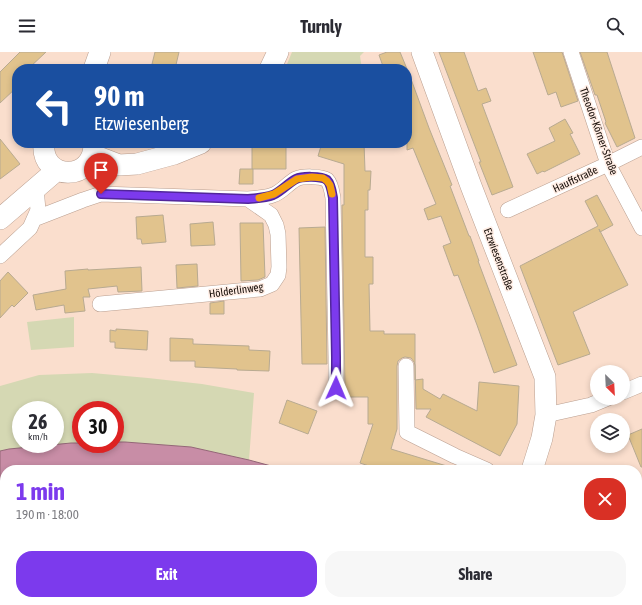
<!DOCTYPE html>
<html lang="en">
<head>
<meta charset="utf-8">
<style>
	:root { --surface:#fff; --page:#f7f7f7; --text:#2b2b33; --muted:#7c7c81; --accent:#7c3aed }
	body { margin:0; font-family:"Asap Condensed",sans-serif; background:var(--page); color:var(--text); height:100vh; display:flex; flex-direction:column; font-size:15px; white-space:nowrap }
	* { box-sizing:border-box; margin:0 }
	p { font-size:13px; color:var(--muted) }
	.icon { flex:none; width:22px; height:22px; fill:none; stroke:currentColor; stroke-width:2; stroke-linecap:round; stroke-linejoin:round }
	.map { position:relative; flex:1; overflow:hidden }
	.drawer { position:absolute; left:0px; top:413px; width:642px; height:140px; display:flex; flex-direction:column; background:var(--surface); border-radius:16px 16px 0 0; box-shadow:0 2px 6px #0003 }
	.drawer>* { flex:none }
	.top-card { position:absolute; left:12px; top:12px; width:400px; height:84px; border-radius:16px; box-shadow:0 2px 6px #0003; background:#1a4fa0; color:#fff; overflow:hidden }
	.needle { width:26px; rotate:156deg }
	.buttons { position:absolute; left:590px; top:313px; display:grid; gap:8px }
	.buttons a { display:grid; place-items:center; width:40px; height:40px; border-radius:50%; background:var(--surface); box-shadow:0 2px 6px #0003; font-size:20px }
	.speed { position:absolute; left:12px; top:349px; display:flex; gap:8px; font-size:20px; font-weight:700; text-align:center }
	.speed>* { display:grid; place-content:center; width:52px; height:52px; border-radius:50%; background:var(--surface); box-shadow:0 2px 6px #0003; line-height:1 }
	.speed small { font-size:10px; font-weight:400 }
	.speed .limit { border:6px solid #d22; background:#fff; color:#111 }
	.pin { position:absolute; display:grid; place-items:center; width:34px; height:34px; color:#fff; margin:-41px -17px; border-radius:50% 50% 50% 0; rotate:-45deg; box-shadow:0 0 4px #0007 }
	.pin .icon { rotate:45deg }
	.me { position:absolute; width:44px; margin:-22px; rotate:1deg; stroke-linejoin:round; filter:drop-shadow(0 0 3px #0008) }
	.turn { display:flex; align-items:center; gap:14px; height:84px; padding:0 16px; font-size:18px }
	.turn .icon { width:52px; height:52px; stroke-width:2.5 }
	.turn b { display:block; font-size:28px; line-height:34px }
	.round { display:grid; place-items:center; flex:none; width:42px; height:42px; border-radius:16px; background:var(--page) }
	.headline { display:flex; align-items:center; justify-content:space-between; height:68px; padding:0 16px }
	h1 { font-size:24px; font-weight:700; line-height:30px; color:var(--accent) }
	.cta { display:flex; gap:8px; margin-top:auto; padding:8px 16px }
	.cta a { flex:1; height:46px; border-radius:16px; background:var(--accent); color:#fff; font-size:16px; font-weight:700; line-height:46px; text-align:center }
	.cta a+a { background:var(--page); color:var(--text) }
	header { display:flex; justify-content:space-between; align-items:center; height:52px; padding:0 16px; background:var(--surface); font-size:18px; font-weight:700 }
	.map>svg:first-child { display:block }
</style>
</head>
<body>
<header><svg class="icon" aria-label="menu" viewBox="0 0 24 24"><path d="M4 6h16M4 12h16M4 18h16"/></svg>Turnly<svg class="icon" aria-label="search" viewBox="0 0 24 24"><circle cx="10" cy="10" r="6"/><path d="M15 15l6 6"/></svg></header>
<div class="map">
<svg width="642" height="553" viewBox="0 0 642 553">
	<rect width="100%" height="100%" fill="#fadecd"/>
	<!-- green -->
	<path fill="#d5d8b3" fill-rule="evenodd" d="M292 0H364L360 4 362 17H285Z
		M74 265V295L31 298 27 270Z
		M92 321 148 326 202 332 254 341 249 408 191 395 125 390H115V358H81V391L9 397 0 399V334L39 323ZM21 358H55V392H21Z"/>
	<!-- water -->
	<path fill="#c88da6" stroke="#936777" d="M115 390H125L191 395 249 408 286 418H107L95 417 86 418H5V430L0 431V399L9 397 71 391H81V392H115Z"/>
	<!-- building -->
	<path fill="#e1c38d" stroke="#b8aa91" d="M20 0H46L28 17H17V35L0 51V20Z
		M155 0H179L175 17 152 12Z
		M387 0H400L407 17H384L379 3Z
		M439 0H464L478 39 486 36 491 49 482 52 513 135 492 143 479 110H481Z
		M533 0H562L578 49 561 55 556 40 548 43Z
		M580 0H607L635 86 617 95 605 71 606 70 597 43H595Z
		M407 19H408L429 76 452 133 450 134 469 184H470L479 209H478L517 313 494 321 477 273 458 223 454 224 443 194 451 191 441 164 428 168 424 157 436 152 413 96 407 98Z
		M565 67 573 81 570 82 580 102 544 120 543 119 537 122 527 102 555 89 549 76Z
		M0 87 20 112 0 127Z
		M322 91H364L365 119H371L370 138H368V158H365V205H373V232H369L370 279H384V282H415V328L423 327V337L440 347 443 342 477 359 479 330 519 334 517 372 500 404 426 365 431 357H416L415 313 414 310 411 306 405 305 402 306 398 309 397 314V377L391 397 450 415 449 418H381L360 411 373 372H368V345H341L344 340 345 336 342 156V153H344V112L318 104Z
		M252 92H286V117H252Z
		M240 117H253V132H239Z
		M597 143 613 173 600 180 599 177 628 233 573 260 590 302 558 313 520 214 598 174 585 149Z
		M163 163 166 190 142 192 141 187H137L136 165Z
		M213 170 215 193 191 194 190 172Z
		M240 171H263L265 225 258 228 241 229Z
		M325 175 327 312H302L299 176Z
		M197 212 198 234 177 236 176 213Z
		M141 215 142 239 118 240 117 234 88 237 90 245H83L85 259 65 261 64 253 36 258 33 243 66 237 65 219 88 217V218Z
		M8 220 28 241 14 255 12 253 0 266V229Z
		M224 249V262H210V251Z
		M116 277 148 279 147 298 115 296V290H110V278L116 279Z
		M170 286 193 287V292L249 294V298L270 299 269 319 237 318V317L195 315V309H170Z
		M287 348 317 359 308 382 279 371Z
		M642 377V415H641L628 383Z"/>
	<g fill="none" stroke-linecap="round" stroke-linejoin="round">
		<defs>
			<path id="street" d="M571 0 608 112 642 176
				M508 158 608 112 642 95
				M34 167 83 148 101 142 248 147C257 146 265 146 273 143 282 140 288 131 296 127 302 124 321 124 327 128 331 132 332 140 333 146L336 305V336
				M0 204 30 176 38 158 36 136
				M100 252 260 237 272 232 278 223 279 215 278 182 276 173 271 163 248 147
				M406 314 407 380 455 404 487 418
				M623 340 642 332
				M546 363 591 353 608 346"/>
			<path id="secondary" d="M422 0 471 134 545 325 546 363 542 386 532 418
				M94 17 100 0
				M270 17 278 0
				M44 91C40 129 95 131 94 91
				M93 103 119 113 137 112 174 102 201 91
				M0 167 57 118
				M471 553 474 548"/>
		</defs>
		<!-- street casing -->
		<use href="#street" stroke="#ba9f90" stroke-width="16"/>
		<!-- secondary casing -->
		<use href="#secondary" stroke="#ba9f90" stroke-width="22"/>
		<!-- street -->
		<use href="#street" stroke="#fff" stroke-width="15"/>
		<!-- secondary -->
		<use href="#secondary" stroke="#fff" stroke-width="21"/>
	</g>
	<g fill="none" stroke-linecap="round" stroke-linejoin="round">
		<defs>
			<path id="route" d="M101 142 248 147C257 146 265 146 273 143 282 139 288 131 296 127 302 124 321 124 327 128 331 132 332 140 333 146L336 305V336"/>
		</defs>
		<!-- route casing -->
		<use href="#route" stroke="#51269a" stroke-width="10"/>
		<!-- route -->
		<use href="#route" stroke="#7c3aed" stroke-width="7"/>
		<!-- slow -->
		<path stroke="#f59e0b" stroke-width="7" d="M259 146 274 142 297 127 312 125 323 126 327 129 330 133 332 142"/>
	</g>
	<g text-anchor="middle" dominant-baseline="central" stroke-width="3" stroke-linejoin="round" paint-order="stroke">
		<!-- street labels -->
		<g font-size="11" fill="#160d08" stroke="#ffede4">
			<text transform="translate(599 79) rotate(70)">Theodor-Körner-Straße</text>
			<text transform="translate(575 127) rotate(-25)">Hauffstraße</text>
			<text transform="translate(499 207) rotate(69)">Etzwiesenstraße</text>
			<text transform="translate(236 238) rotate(-8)">Hölderlinweg</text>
		</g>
	</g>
</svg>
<div class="buttons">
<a><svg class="needle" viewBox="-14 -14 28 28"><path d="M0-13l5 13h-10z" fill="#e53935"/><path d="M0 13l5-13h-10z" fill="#7c7c81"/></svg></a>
<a><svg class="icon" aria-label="layers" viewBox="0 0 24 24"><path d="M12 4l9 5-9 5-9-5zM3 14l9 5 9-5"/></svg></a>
</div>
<div class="speed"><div>26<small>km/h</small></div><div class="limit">30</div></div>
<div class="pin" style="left:101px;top:142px;background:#d93025"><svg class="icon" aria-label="arrive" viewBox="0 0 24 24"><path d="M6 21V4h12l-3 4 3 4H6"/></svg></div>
<svg class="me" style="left:336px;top:336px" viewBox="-20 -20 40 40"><path d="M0-17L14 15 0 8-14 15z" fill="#7c3aed" stroke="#fff" stroke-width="4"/></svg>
<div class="top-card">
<div class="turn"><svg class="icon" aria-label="left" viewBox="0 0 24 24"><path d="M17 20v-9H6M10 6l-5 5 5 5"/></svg><div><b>90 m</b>Etzwiesenberg</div></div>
</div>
<section class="drawer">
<div class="headline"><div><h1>1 min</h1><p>190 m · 18:00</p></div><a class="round" style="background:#d93025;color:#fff"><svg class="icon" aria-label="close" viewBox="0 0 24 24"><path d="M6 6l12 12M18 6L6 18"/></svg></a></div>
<div class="cta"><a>Exit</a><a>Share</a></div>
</section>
</div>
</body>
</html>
